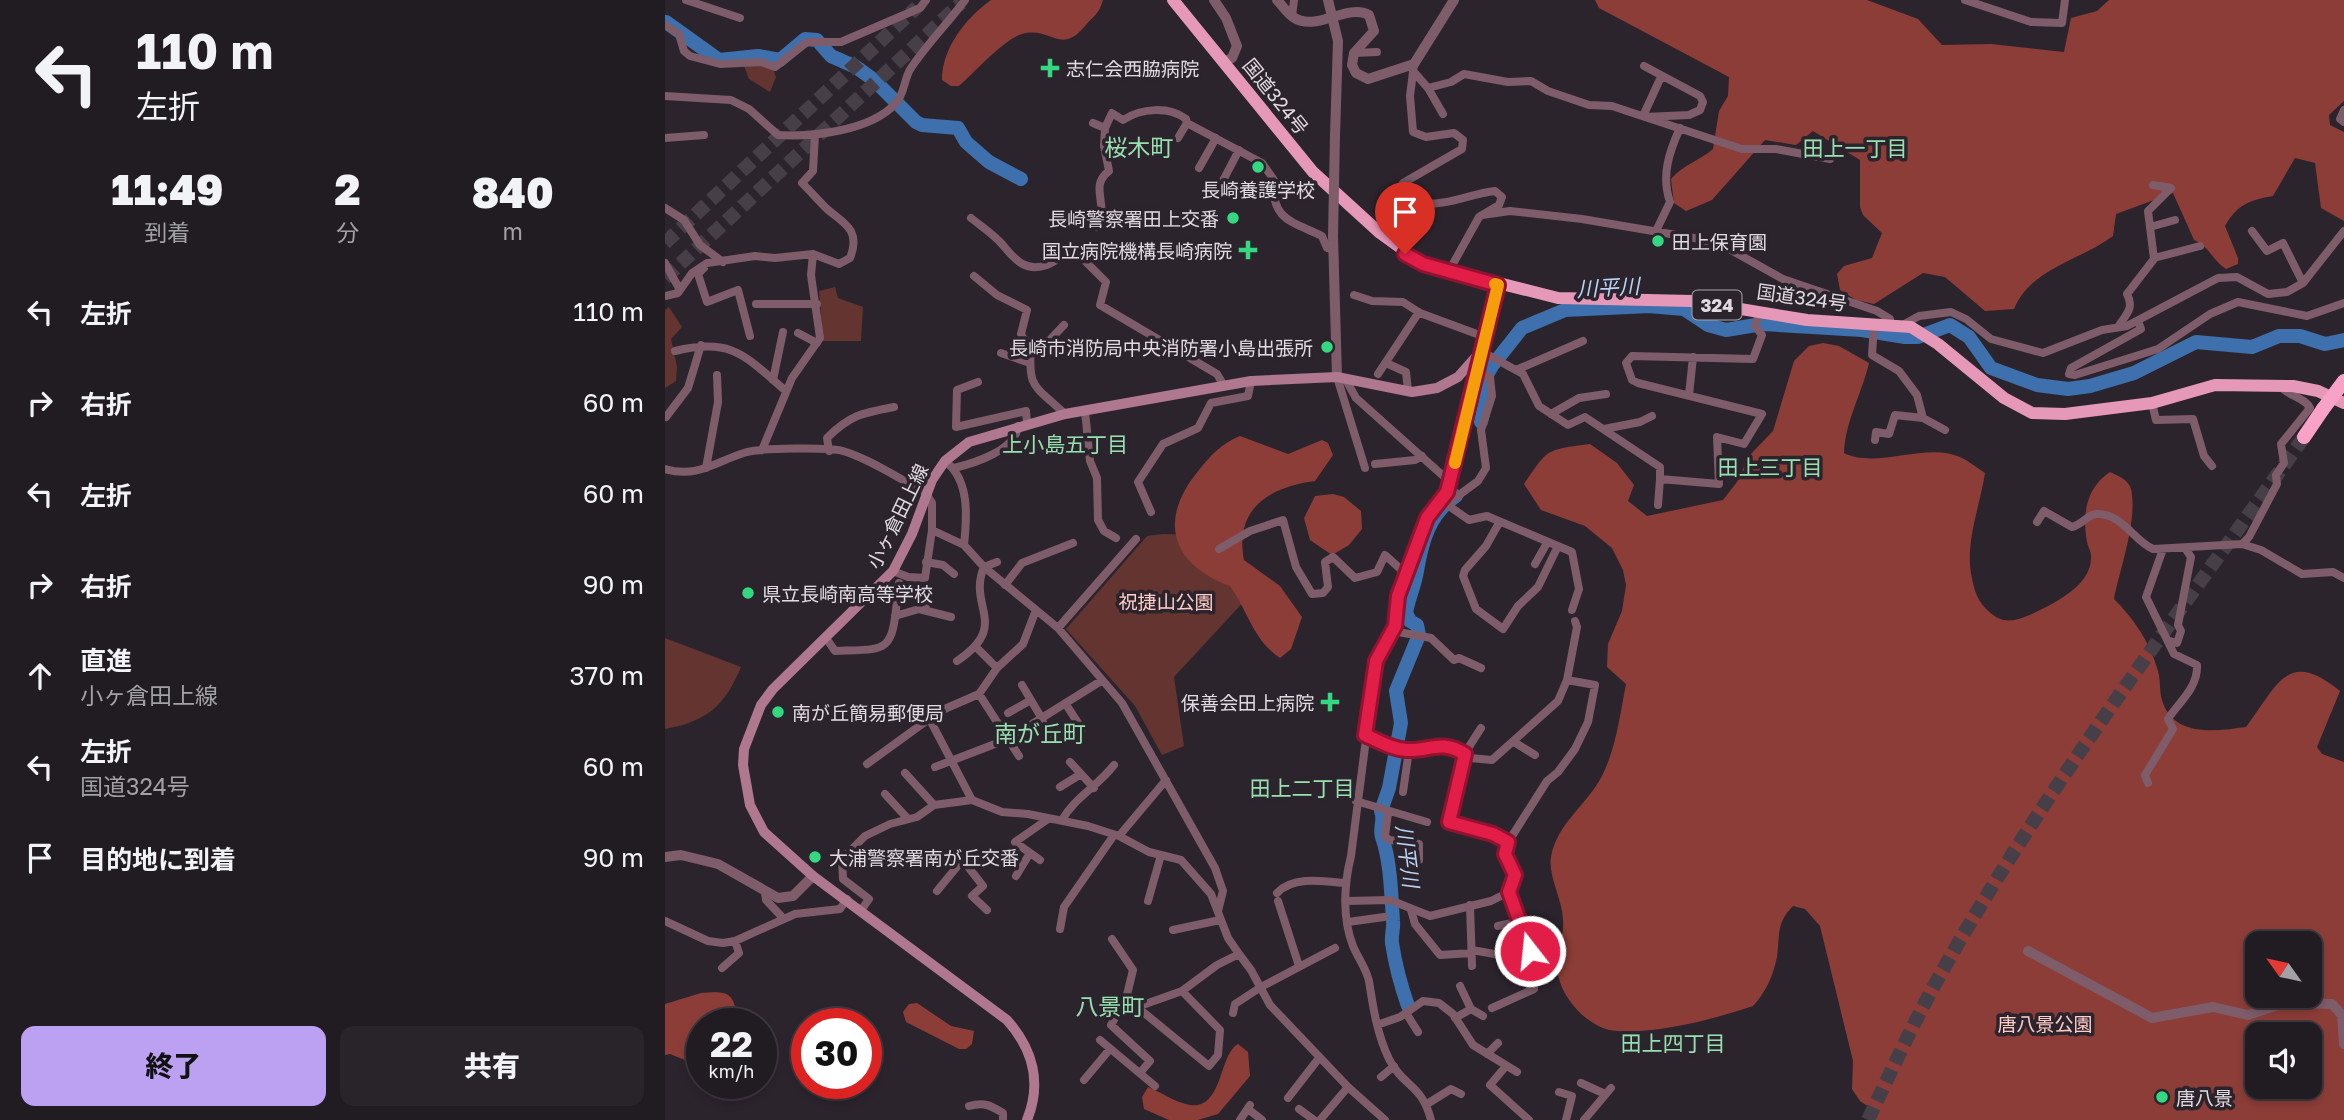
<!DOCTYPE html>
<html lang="ja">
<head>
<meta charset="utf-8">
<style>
	:root { --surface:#211b22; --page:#29242a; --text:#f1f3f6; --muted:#a2a1a5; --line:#3e3940; --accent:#bca0f2 }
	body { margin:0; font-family:"Golos Text","Noto Sans JP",sans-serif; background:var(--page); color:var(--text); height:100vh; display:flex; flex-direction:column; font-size:26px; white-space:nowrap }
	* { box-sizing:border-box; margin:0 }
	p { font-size:23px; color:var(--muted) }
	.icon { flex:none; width:38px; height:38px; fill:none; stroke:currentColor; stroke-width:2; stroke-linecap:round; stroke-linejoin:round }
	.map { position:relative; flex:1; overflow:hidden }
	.side { display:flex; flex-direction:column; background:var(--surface); width:665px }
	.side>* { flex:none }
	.banner { background:#211b22; color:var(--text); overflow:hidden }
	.needle { width:46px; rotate:303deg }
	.controls { position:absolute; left:1580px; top:931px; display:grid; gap:14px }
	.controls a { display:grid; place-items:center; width:77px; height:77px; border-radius:14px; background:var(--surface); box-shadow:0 4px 10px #0003,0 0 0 2px var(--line); font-size:35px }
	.speed { position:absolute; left:21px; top:1008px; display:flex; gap:14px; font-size:35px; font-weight:700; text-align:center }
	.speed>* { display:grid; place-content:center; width:91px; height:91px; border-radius:50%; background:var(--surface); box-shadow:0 4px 10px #0003,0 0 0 2px var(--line); line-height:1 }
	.speed small { font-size:18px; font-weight:400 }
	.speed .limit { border:10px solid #d22; background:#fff; color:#111 }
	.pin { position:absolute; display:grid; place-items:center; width:60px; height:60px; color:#fff; margin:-72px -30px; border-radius:50% 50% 50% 0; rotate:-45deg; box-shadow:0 0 7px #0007 }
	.pin .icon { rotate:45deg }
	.me { position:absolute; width:77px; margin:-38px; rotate:344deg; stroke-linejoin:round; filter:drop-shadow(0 0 5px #0008) }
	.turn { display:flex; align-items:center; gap:24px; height:147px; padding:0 21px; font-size:32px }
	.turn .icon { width:91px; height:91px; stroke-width:2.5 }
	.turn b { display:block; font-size:49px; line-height:60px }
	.eta { display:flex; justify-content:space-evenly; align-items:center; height:119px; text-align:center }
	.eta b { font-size:42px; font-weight:800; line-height:49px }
	.cta { display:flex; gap:14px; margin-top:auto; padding:14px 21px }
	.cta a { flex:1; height:80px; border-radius:14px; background:var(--accent); color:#111; font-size:28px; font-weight:800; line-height:80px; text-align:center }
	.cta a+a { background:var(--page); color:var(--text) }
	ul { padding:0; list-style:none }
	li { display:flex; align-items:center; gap:21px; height:91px; padding:0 21px }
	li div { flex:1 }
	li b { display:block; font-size:26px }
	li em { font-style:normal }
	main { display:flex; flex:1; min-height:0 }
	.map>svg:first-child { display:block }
</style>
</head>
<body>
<main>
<section class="side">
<div class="banner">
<div class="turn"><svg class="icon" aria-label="left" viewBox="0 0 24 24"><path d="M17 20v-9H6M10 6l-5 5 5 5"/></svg><div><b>110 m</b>左折</div></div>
</div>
<div class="eta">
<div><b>11:49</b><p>到着</p></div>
<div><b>2</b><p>分</p></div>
<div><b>840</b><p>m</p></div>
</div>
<ul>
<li><svg class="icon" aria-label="left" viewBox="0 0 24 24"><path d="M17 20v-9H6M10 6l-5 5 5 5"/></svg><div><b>左折</b></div><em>110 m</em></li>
<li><svg class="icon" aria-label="right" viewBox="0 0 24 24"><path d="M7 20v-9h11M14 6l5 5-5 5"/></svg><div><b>右折</b></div><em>60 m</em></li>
<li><svg class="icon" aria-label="left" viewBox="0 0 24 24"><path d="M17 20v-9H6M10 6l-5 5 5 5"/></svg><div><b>左折</b></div><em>60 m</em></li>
<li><svg class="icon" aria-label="right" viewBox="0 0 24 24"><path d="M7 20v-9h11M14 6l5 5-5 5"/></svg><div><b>右折</b></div><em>90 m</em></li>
<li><svg class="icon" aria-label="ahead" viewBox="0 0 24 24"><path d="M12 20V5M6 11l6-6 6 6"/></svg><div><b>直進</b><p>小ヶ倉田上線</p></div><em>370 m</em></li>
<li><svg class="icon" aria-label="left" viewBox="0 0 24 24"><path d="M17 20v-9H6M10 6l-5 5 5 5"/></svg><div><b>左折</b><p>国道324号</p></div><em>60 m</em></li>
<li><svg class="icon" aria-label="arrive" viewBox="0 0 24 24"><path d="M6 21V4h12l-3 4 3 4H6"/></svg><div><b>目的地に到着</b></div><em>90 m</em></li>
</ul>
<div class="cta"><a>終了</a><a>共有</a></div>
</section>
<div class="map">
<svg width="1679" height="1120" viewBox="0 0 1679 1120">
	<rect width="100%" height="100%" fill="#2c242d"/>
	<!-- green -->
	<path fill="#633430" d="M96 64 108 69 111 77 105 92 84 79 79 66Z
		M170 287 173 298 198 307 196 341H158L154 291Z
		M4 307 17 327 6 339 12 367 11 381 0 388V310Z
		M498 534 531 535 584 596 509 677 519 746 497 755 470 706 401 629 482 536Z
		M0 638 76 667C60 706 41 722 0 729Z"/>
	<!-- forest -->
	<path fill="#8d3d38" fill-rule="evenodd" d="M326 0H438C433 16 430 14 420 26 395 56 386 26 357 34 339 39 309 73 294 86H286L277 80C277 48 301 18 326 0Z
		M930 0H1202L1253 19 1277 45 1326 44 1399 52 1406 18 1432 11 1444 0H1679V101L1664 115 1665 125 1679 132V221L1656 208 1650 163 1630 158 1608 196C1584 200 1572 205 1560 226L1573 258V264L1561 269C1547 260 1545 247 1529 240L1508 193 1451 214 1448 236C1416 260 1366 268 1349 309L1320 311 1280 277 1258 273 1209 304 1191 300 1175 290 1172 274 1179 266 1207 258 1217 233 1198 215 1195 207V160L1148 131 1131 145 1100 140 1047 200 1021 211 1009 203 1006 179C1018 165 1034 161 1048 149L1054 111 1063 96 1064 77 934 8Z
		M1158 343 1174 346 1204 363C1197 393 1180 422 1179 453 1211 469 1259 443 1292 456 1301 459 1311 467 1320 473 1315 506 1299 545 1307 578 1310 596 1316 607 1331 617 1343 624 1355 619 1367 614 1388 604 1426 586 1426 558 1427 553 1423 547 1422 542 1417 514 1421 488 1445 472 1453 476 1463 479 1466 489 1473 520 1455 568 1449 599 1469 619 1484 641 1492 668 1496 678 1494 690 1497 700 1508 738 1552 731 1581 727 1613 685 1622 648 1675 691L1652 747 1657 754 1679 762V1120H1210L1213 1113 1195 1101 1187 1089 1188 1061 1155 926 1140 909 1128 906C1111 923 1115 935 1112 957 1108 976 1101 992 1088 1006 1050 1019 992 1034 952 1031 927 1030 902 1004 895 982 887 960 900 940 898 919 897 899 883 876 886 857 892 823 922 805 937 776 951 748 955 715 961 684L942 667 943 644 957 611 961 585 958 570 947 548 920 526 876 510 859 484C884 448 880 450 925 444L952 463 969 485 963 501 982 516 1058 500 1072 482 1084 456 1108 431 1129 361 1144 346ZM1592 943H1645V996H1592ZM1592 1034H1645V1087H1592Z
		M575 436 623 454 657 440 663 443 668 455 650 481C605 487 569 508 579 560L615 586 637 617 626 649 615 658C588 640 583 611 565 586 505 564 493 519 534 470 547 454 556 444 575 436Z
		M668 494 679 497 696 511 697 529 684 545 667 555 645 540 639 518 650 496Z
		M36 993C69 990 67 995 75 1024H37V1067L5 1054 0 1055V1004Z
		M252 1003 286 1026 309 1031 307 1044 301 1049H294L241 1022 238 1012 244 1004Z
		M573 1044 583 1052 585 1076 553 1114 533 1120H504L479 1109 477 1097 483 1087C496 1092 511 1103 525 1105 558 1110 554 1054 573 1044Z"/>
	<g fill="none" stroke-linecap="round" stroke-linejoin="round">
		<!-- river -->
		<path stroke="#3d70ac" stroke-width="14" d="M1 22 54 60 93 56 115 60 140 39 152 40 166 56 191 67 209 80 251 122 257 125 293 128 301 142 324 162 356 179
			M816 422 821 400 820 378 827 366 857 328 900 310 984 306 1019 309 1043 325 1061 330 1097 324 1197 330 1240 337H1253L1285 325 1304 337 1326 368 1372 385 1403 389 1425 386 1469 373 1531 342 1587 347 1614 336H1635L1660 344 1679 340
			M743 1006C736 986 730 963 727 943 726 935 729 928 728 921 726 894 726 863 717 837 714 828 720 820 716 811L724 788 736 723 731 691 754 635 752 625 745 621 741 613C743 599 750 585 752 571 757 541 764 514 791 496"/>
		<!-- motorway-tunnel -->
		<path stroke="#473f48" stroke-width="14" stroke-dasharray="14 7" stroke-linecap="butt" d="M0 243 252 7
			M0 278 296 3
			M1203 1120C1227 1069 1251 1017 1279 968 1384 782 1516 611 1639 437"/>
		<!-- minor -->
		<path stroke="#7e5c6a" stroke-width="8" d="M21 0 75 18
			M1300 0 1366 22 1397 23 1400 0
			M627 16 629 0
			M0 25 14 34 19 51 25 56 55 64 96 62 110 67 142 42H176L255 8 261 0
			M689 53 712 52
			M749 64 745 96 748 132 761 137 789 133 798 140 797 149 738 183 739 195C769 215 799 194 830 191L837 197 834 205 814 217 784 271
			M748 71 763 88 786 82 799 74 843 82 866 81 883 91 924 105 947 106 980 117 1024 115 1035 110 1038 102 1035 96 979 66
			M763 88 778 114
			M0 96 66 100 84 109 113 135C148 137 206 131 231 103 240 93 239 78 246 68 262 44 283 23 300 0
			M1679 110 1675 119 1679 122
			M978 116 996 77
			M980 117 1077 149H1111L1165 159
			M428 123 440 128 447 113 458 120C476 108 504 106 521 119L522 123 513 138
			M522 123 597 163 609 180C605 220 628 222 657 236L662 248 668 249
			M0 138 39 135
			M534 168 551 138
			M553 190 574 150
			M0 208 19 220 35 245 58 262
			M817 215 845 211 917 219 1035 239 1064 249 1118 279 1212 311 1225 319V325
			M306 218C316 226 328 234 336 243 349 258 359 273 382 265 394 261 397 251 411 252L441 282 435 305 552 374 558 384
			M432 227C445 203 423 187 444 171L439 146 440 128
			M1485 227 1510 220
			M991 231 1005 202C996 176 1004 152 1015 128
			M1587 231 1602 251 1618 243 1638 283
			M148 254 174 264 185 258C197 228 176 222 161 208 153 200 145 191 137 183L148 171 150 135
			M1489 258 1535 246
			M0 263 15 290
			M39 268 33 274 42 302 73 290 85 336
			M309 276 332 295 362 310 356 334 360 341 381 344 399 325
			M689 295 707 301 738 302 755 313 820 337
			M0 296 13 293 27 273 42 263 90 256 110 258 148 254 146 275 155 338 127 378 97 450
			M91 304H152
			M1473 321 1476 329 1406 368 1404 374 1410 375 1493 349 1545 314 1573 302 1642 316 1679 303
			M1209 325 1207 355 1234 371 1252 395 1258 418 1280 430
			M1236 326 1254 316 1286 312 1301 319 1326 339 1378 353 1437 330 1462 326 1553 278 1572 277 1603 294 1622 292 1638 283 1679 231
			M1453 327C1460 315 1470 309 1462 294L1489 259 1483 211 1506 188 1488 185
			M133 333 152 343
			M366 342C363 389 367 383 400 414
			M10 351C67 337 80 356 121 391
			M336 353 365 363
			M721 363 741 372 743 391
			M851 370 918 341
			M713 374 754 312
			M672 377 700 468
			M108 380 118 332
			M681 380 691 398 785 482
			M313 382 292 390 291 427 361 411 362 423
			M1024 395 1028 357
			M1487 403 1491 420 1528 419 1539 456 1547 466
			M420 411 425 461 432 478 433 520 439 531 451 538
			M886 414 914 398 941 394
			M1 417 23 388 36 345
			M939 429 975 422 987 416
			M1210 440 1211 432 1224 434 1230 415 1258 418
			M164 451 162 438C185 415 197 413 229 407
			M280 461C305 480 302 517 299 545
			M710 464 750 460 757 456
			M41 468 53 402 52 375
			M289 468C310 463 351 450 353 426
			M0 469C33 479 53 460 82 452 98 448 163 447 178 451 203 458 236 480 260 492L267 503V530
			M782 504 813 481 821 468 816 430 827 396 825 377 811 372
			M993 505 995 479 1054 484 1052 437 1079 444 1097 414 973 383 967 380 961 363 967 356 1088 359 1097 335 1090 326 1095 311
			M784 506 804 520 822 516 907 552 914 589 907 610
			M486 512 473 482 498 444 533 428 546 403 583 396 586 381
			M1372 522 1379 511 1407 527C1417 525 1422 515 1431 514 1456 512 1469 541 1488 549L1577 544 1596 550 1637 574 1668 572 1679 578
			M834 523 821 546 800 570 798 576 811 609 838 629 853 606 873 587 893 546
			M1577 544 1584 537 1612 484 1611 475 1619 463 1616 444 1645 408C1640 397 1622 396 1614 385
			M554 549 585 531 618 520 631 567 647 594 658 593 663 587 660 562 668 557 690 578 712 572 720 555 741 574
			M261 562 278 565 289 574
			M870 564 882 543
			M228 571 243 577 260 578 267 530 299 545 319 567 393 628 457 703 550 868 558 891 553 911
			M340 585 357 563 408 543
			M258 589 261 609
			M232 600 234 583
			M230 616 254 609 286 617
			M393 628 471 539
			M728 631 766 638 789 660 794 658 816 668
			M161 638 170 651C222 649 227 654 232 600L217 585
			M1505 641 1512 643 1516 631 1513 625 1526 557 1520 548
			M311 647 332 668
			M292 661C346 625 302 607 319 567L332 562
			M902 680 912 627 910 621
			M357 685 376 717
			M314 694 354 756
			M400 703 417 729
			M343 713 366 700
			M264 718 307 800
			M375 718 390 740
			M849 742 870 755
			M405 762 429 788
			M202 764 275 711 314 694 332 668 358 644 371 610
			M270 767 343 739 436 681
			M240 773 269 805
			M1483 783 1480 775 1508 729 1503 719C1514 702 1533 688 1532 665L1509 654 1481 597 1498 549
			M395 787 416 774
			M738 792 744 750
			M220 794 243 819
			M691 801 762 822
			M723 813 720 836 724 840 754 844V860
			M397 820C409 798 433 786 449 765
			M784 822 828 834 843 842
			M783 825 800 753 816 728
			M454 836 501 780
			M297 859 318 886 307 896 322 910
			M375 860 350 842 383 819
			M351 876 365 853
			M272 891 300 857
			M100 893 101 900 118 918
			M612 893C628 876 658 881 679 883
			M483 901 496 855
			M613 901 634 966
			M682 901 725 900 765 916 826 901 844 892 850 875 840 847 882 781 893 772 910 749 923 722 930 685 902 680 893 701 827 760 805 758 782 745 733 748 700 735
			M805 905 807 966
			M197 909 204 899 178 879 177 859 200 836 225 824 252 817 269 805 307 800 337 812 363 814 423 826 454 836 484 852 516 860 546 894 563 938 574 954
			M746 910 750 924 775 955 807 953
			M0 921 43 941 58 943 70 941 130 914 175 909 182 899
			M683 922 719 917
			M833 926 856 921
			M395 929 399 907 449 835
			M508 930 555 920
			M447 939 468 970 461 999 472 1007 517 991 552 965 574 954 586 970 605 1005 683 1087 720 1120
			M807 950 835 955 865 951
			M57 968 74 953 70 941
			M795 986 806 1009
			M461 999 446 1025 485 1061 475 1073
			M472 1007 544 1066 553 1055 555 1030 517 991
			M827 1008 869 989 865 951 844 892
			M568 1013 570 1004 596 987 670 948
			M741 1013 753 1032
			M790 1018 806 1009 818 1016
			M712 1025 735 1017 758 1001 774 1003 788 1014 808 1045 852 1072
			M435 1040 490 1086
			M822 1054 833 1043
			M841 1066 825 1085 864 1120
			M716 1077 729 1066
			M419 1080 445 1049
			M916 1083 940 1094
			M894 1092 907 1096 901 1120
			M623 1098 654 1058
			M762 1104 786 1089 796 1094
			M304 1106C319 1102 325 1105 338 1113V1120
			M583 1109 597 1120
			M634 1109 649 1120
			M575 1120 585 1105
			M655 1120 683 1087
			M766 1120C757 1084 738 1087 724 1059 712 1034 708 1007 704 981 701 968 693 958 688 946 677 918 679 884 686 856L711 661 729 626 733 596 762 518 782 492 816 351 858 374 874 406 903 425 920 417 995 467V479
			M919 1120 946 1088"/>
		<!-- tertiary -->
		<path stroke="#7e5c6a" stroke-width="10" d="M549 0 561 18 572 46 567 58 558 62
			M612 0C617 5 622 13 628 17 651 33 681 3 704 15L709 31 689 53 687 65 691 73 703 79 749 64 789 0
			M663 0 673 41 670 135
			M668 236 672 377
			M0 857 16 855 53 864 113 898 128 896 148 876
			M1363 951 1487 1018 1548 1007 1583 1015 1619 1003 1667 1004 1677 1015 1679 1044"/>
		<!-- secondary -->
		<path stroke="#af788f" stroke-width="10" d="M362 1120C377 1083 368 1049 342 1020L148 876 99 832 85 805 78 765 79 749 96 705 108 689 228 571 247 534 267 480 280 461 304 442 400 414 586 381 672 377 747 392 772 388 793 377 816 351 833 285"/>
		<!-- trunk -->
		<path stroke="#e698b9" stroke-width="12" d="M508 0 648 172 715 233 758 264 893 298 1027 301 1142 320 1246 327 1273 344 1339 398 1367 413 1400 414 1487 403 1550 385 1628 386 1653 391 1679 403"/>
		<!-- motorway -->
		<path stroke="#f7a2c6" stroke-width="14" d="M1639 437 1658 409"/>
		<!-- tertiary-bridge -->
		<path stroke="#7e5c6a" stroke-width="10" d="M668 236 670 135"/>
		<!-- motorway-bridge -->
		<path stroke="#f7a2c6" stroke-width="14" d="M1658 409 1679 381"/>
	</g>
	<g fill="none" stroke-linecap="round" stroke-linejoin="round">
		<defs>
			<path id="route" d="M740 254 758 264 833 285 782 492 762 518 733 596 730 626 711 661 700 735C713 741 727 749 742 750 766 751 775 739 800 754L784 822 828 834 843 842 840 854 850 875 844 892 865 951"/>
		</defs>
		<!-- route casing -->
		<use href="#route" stroke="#92132f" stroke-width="18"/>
		<!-- route -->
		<use href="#route" stroke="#e11d48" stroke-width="12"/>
		<!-- slow -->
		<path stroke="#f59e0b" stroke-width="12" d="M790 463 833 285 830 284"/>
	</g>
	<!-- markers -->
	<g fill="#34d881" stroke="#2c242d" stroke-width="2.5">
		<path d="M381.5 57.5h7v7h7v7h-7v7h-7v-7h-7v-7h7z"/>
		<circle cx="593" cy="167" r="7"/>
		<circle cx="568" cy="218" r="7"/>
		<circle cx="993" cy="241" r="7"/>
		<path d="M579.5 239.5h7v7h7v7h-7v7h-7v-7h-7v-7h7z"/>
		<circle cx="662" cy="347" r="7"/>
		<circle cx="83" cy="593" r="7"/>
		<path d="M661.5 691.5h7v7h7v7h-7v7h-7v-7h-7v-7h7z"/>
		<circle cx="113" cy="712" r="7"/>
		<circle cx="150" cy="857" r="7"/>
		<circle cx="1497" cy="1097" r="7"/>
	</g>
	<g text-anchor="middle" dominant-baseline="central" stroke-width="7" stroke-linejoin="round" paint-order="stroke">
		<!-- shield labels -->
		<rect fill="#2c242d" stroke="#aaa4ab" stroke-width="2" x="1027.5" y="290.5" width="49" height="29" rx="5"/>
		<g font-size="18" font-weight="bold" fill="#e0dbe1">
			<text x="1052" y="305">324</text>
		</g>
		<!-- poi labels -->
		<g font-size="19" fill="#e0dbe1" stroke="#2c242d" text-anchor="start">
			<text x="401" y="68">志仁会西脇病院</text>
			<text x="593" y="189" text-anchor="middle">長崎養護学校</text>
			<text x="554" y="218" text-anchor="end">長崎警察署田上交番</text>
			<text x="1007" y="241">田上保育園</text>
			<text x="567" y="250" text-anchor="end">国立病院機構長崎病院</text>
			<text x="648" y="347" text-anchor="end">長崎市消防局中央消防署小島出張所</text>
			<text x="97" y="593">県立長崎南高等学校</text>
			<text x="649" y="702" text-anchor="end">保善会田上病院</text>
			<text x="127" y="712">南が丘簡易郵便局</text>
			<text x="164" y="857">大浦警察署南が丘交番</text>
			<text x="1511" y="1097">唐八景</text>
		</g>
		<!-- street labels -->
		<g font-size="19" fill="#e0dbe1" stroke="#2c242d">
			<text transform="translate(611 96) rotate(51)">国道324号</text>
			<text transform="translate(1137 297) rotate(8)">国道324号</text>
			<text transform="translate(232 516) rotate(-64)">小ヶ倉田上線</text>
		</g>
		<!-- park labels -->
		<g font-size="19" fill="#fecdc8" stroke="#2c242d">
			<text x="501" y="601">祝捷山公園</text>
			<text x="1380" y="1023">唐八景公園</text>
		</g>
		<!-- neighbourhood labels -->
		<g font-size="21" fill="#97e0af" stroke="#2c242d">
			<text x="1190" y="148">田上一丁目</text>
			<text x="400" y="444">上小島五丁目</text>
			<text x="1105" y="467">田上三丁目</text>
			<text x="637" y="788">田上二丁目</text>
			<text x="1008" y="1043">田上四丁目</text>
		</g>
		<!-- water labels -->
		<g font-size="21" font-style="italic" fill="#b9d4f6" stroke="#2c242d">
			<text transform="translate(943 287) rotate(-3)">川平川</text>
			<text transform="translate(743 856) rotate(83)">川平川</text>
		</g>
		<!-- quarter labels -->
		<g font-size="23" fill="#97e0af" stroke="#2c242d">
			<text x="474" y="147">桜木町</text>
			<text x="375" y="733">南が丘町</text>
			<text x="445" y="1006">八景町</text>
		</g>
	</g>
</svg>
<div class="controls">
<a><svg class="needle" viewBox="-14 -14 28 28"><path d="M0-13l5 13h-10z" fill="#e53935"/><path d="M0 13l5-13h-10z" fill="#a2a1a5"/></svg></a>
<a><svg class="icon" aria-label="sound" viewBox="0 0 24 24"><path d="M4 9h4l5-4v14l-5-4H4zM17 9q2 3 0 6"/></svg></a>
</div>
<div class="speed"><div>22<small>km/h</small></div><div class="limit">30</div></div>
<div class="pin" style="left:740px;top:254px;background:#d93025"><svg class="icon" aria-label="arrive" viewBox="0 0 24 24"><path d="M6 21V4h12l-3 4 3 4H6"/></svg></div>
<svg class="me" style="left:865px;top:951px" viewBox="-20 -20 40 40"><circle r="17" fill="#e11d48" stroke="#fff" stroke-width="3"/><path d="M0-11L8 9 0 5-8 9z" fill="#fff"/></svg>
</div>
</main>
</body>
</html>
